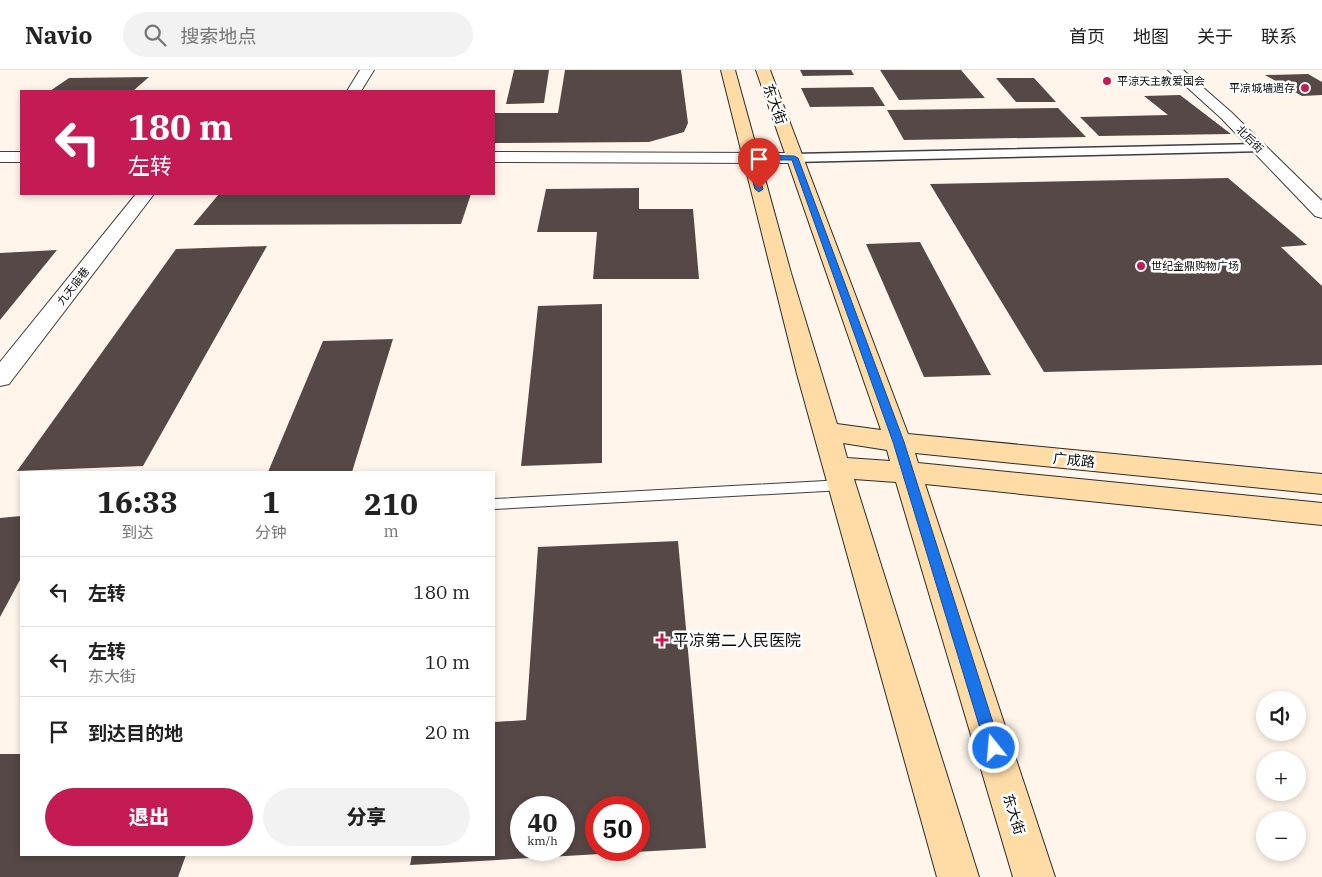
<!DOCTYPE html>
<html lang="zh">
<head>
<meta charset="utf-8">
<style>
	:root { --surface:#fff; --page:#f2f2f2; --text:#222; --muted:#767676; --line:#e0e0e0; --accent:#c41b54 }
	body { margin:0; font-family:"IBM Plex Serif","Noto Sans SC",serif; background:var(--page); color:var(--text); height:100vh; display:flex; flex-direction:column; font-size:19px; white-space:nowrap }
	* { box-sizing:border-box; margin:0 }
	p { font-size:16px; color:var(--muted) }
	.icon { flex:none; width:28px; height:28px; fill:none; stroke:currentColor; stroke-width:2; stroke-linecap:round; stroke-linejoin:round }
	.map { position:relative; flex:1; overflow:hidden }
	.panel { position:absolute; left:20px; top:401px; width:475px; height:385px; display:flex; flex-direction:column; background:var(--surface); border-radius:0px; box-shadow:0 2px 8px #0003 }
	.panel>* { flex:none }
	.hud { position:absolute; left:20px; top:20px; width:475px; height:105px; border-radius:0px; box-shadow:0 2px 8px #0003; background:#c41b54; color:#fff; overflow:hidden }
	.fabs { position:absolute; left:1256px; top:621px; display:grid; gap:10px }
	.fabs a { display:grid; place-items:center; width:50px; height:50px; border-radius:50%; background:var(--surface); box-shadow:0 2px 8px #0003; font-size:25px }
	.speed { position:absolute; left:510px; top:726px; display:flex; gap:10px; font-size:25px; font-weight:700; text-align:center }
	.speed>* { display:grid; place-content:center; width:65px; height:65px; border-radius:50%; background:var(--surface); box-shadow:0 2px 8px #0003; line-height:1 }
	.speed small { font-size:12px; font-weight:400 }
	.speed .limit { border:8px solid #d22; background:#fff; color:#111 }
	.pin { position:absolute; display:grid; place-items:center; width:42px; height:42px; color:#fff; margin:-51px -21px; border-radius:50% 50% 50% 0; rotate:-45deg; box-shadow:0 0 5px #0007 }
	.pin .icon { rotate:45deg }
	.me { position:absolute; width:55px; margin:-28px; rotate:343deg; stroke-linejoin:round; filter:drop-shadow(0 0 4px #0008) }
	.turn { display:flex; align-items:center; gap:18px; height:105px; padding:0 25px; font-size:22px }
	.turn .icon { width:65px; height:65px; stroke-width:2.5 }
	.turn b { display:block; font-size:35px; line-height:42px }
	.eta { display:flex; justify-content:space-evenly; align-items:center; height:85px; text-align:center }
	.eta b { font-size:30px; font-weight:800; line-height:35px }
	.action { display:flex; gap:10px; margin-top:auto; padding:10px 25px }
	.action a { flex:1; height:58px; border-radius:30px; background:var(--accent); color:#fff; font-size:20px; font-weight:800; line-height:58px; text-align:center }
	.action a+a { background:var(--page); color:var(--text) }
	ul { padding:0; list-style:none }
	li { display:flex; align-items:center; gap:15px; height:70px; padding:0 25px; border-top:1px solid var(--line) }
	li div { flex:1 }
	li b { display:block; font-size:19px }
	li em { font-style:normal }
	header { display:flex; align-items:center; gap:30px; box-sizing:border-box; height:70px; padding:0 25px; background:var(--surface); border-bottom:1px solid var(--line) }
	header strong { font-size:24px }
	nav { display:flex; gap:28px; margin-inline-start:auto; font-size:18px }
	.search { width:350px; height:45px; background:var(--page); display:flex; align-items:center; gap:12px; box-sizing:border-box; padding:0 18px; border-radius:28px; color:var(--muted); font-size:19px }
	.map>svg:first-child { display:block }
</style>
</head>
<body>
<header>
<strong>Navio</strong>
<div class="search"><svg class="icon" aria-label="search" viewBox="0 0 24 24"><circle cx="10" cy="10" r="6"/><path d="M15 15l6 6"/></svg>搜索地点</div>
<nav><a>首页</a><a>地图</a><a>关于</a><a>联系</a></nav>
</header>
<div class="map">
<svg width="1322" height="807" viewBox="0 0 1322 807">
	<rect width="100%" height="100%" fill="#fff5ea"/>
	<!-- building -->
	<path fill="#554847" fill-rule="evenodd" d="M514 0H549L544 33 506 34Z
		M565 0H681L688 53 684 62 649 72 494 73V43H558Z
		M800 0H851L854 5 803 6Z
		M880 0H961L985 28 899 30Z
		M1308 4 1322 12V25L1302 26 1265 5Z
		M149 7 133 21H50L69 8Z
		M996 8H1034L1056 32H1016Z
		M873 17 885 36 810 37 801 18Z
		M1180 25 1231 64 1099 66 1080 47 1168 45 1144 26Z
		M1058 38 1086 67 904 70 887 40Z
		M1228 108 1307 175 1281 177 1322 216V295L1044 302 930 114Z
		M639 118V139H693L699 209H593L597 162H537L546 119Z
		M219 124H471L461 154 193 155Z
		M920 172 991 305 924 307 866 174Z
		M267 176 143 396 17 401 176 179Z
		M57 180 0 250V183Z
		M602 234V393L521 396 538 236Z
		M393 269 352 402H268L323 271Z
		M21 446V508L0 547V448Z
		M678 471 706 778 410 795 412 785H494V652L526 650 538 477ZM521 738H564V780H521ZM596 738H639V780H596Z
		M0 684H21V785H186L178 807H0Z"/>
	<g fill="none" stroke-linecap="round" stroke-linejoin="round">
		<defs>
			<path id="service" d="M843 410 848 411 850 415 848 419 843 420 494 439V429Z"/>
			<path id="pedestrian" d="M1259 74 1264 75 1265 78 1264 81 794 92 787 88 794 84Z"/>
			<path id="minor" d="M1168 0H1183L1231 42 1322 131V148L1315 146 1221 48Z
				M136 124H154L9 314 0 316V292Z"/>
			<path id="tertiary" d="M360 0H374L361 21H347Z
				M0 82H21V92H0Z
				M494 82 794 83 800 84 802 88 800 92 794 93 494 92Z"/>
			<path id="secondary" d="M721 0H735L791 203 837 354 881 360 756 0H770L908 364 1322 404V424L915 383 918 393 1322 433V455L925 414 1055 807H1013L896 412 854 409 979 807H937L797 304ZM843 373 887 380 890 391 847 388Z"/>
		</defs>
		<!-- service casing -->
		<use href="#service" stroke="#3e3e3e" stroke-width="2"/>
		<!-- pedestrian casing -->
		<use href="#pedestrian" stroke="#3e3e3e" stroke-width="3"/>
		<!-- minor casing -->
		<use href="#minor" stroke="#3e3e3e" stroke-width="2"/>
		<!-- tertiary casing -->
		<use href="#tertiary" stroke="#3e3e3e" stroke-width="2"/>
		<!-- secondary casing -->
		<use href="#secondary" stroke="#2d2d2d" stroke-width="2"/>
		<!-- service -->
		<use href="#service" fill="#fff" fill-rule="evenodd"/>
		<!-- pedestrian -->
		<use href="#pedestrian" fill="#fff" fill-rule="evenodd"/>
		<!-- minor -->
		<use href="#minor" fill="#fff" fill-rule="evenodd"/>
		<!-- tertiary -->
		<use href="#tertiary" fill="#fff" fill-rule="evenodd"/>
		<!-- secondary -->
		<use href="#secondary" fill="#ffdba5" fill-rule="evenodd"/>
	</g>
	<!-- route -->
	<path fill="#1a73e8" stroke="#114b97" d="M750 85 794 86 798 88 904 372 1001 678 999 683 994 686 988 683 986 678 893 372 792 90H754L763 119 759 122 755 119 746 88Z"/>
	<!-- markers -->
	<g fill="#c41b54" stroke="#fff" stroke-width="2">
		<circle cx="1107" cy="11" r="5"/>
		<circle cx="1305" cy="18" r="5"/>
		<circle cx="1141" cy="196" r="5"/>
		<path d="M659.5 562.5h5v5h5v5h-5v5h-5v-5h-5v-5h5z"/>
	</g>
	<g text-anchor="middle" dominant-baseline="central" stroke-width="5" stroke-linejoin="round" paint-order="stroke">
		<!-- far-poi labels -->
		<g font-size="11" fill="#0b0b0b" stroke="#fff" text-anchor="start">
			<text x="1117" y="11">平涼天主教爱国会</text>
			<text x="1295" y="18" text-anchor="end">平凉城墙遗存</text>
			<text x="1151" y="196">世纪金鼎购物广场</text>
		</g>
		<!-- far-street labels -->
		<g font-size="11" fill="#0b0b0b" stroke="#fff">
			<text transform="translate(1250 69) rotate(45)">北后街</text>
			<text transform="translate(73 216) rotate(-52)">九天庙巷</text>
		</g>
		<!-- street labels -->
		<g font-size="14" fill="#0b0b0b" stroke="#fff">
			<text transform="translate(775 34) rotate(70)">东大街</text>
			<text transform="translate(1074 390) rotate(6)">广成路</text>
			<text transform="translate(1014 744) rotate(73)">东大街</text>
		</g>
		<!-- near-poi labels -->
		<g font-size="16" fill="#0b0b0b" stroke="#fff" text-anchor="start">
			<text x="673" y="570">平凉第二人民医院</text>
		</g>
	</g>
</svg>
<div class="fabs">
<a><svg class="icon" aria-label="sound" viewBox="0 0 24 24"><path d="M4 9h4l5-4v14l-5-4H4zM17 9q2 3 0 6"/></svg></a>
<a>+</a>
<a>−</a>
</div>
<div class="speed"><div>40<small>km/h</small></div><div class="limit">50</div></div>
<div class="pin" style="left:759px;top:119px;background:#d93025"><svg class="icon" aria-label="arrive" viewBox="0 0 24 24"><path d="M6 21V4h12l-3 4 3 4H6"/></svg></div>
<svg class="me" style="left:994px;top:678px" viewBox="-20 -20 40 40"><circle r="17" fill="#1a73e8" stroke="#fff" stroke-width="3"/><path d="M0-11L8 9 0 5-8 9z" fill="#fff"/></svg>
<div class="hud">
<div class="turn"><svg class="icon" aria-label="left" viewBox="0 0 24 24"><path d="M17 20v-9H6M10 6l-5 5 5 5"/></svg><div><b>180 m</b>左转</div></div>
</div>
<section class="panel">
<div class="eta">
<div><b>16:33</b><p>到达</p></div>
<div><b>1</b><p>分钟</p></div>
<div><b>210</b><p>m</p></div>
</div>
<ul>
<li><svg class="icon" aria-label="left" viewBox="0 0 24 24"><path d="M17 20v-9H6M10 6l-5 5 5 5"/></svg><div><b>左转</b></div><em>180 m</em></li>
<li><svg class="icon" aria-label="left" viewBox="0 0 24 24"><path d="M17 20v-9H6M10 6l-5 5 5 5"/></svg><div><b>左转</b><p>东大街</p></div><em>10 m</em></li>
<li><svg class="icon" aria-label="arrive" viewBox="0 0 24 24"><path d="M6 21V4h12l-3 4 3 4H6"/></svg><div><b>到达目的地</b></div><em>20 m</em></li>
</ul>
<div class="action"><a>退出</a><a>分享</a></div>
</section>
</div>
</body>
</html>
